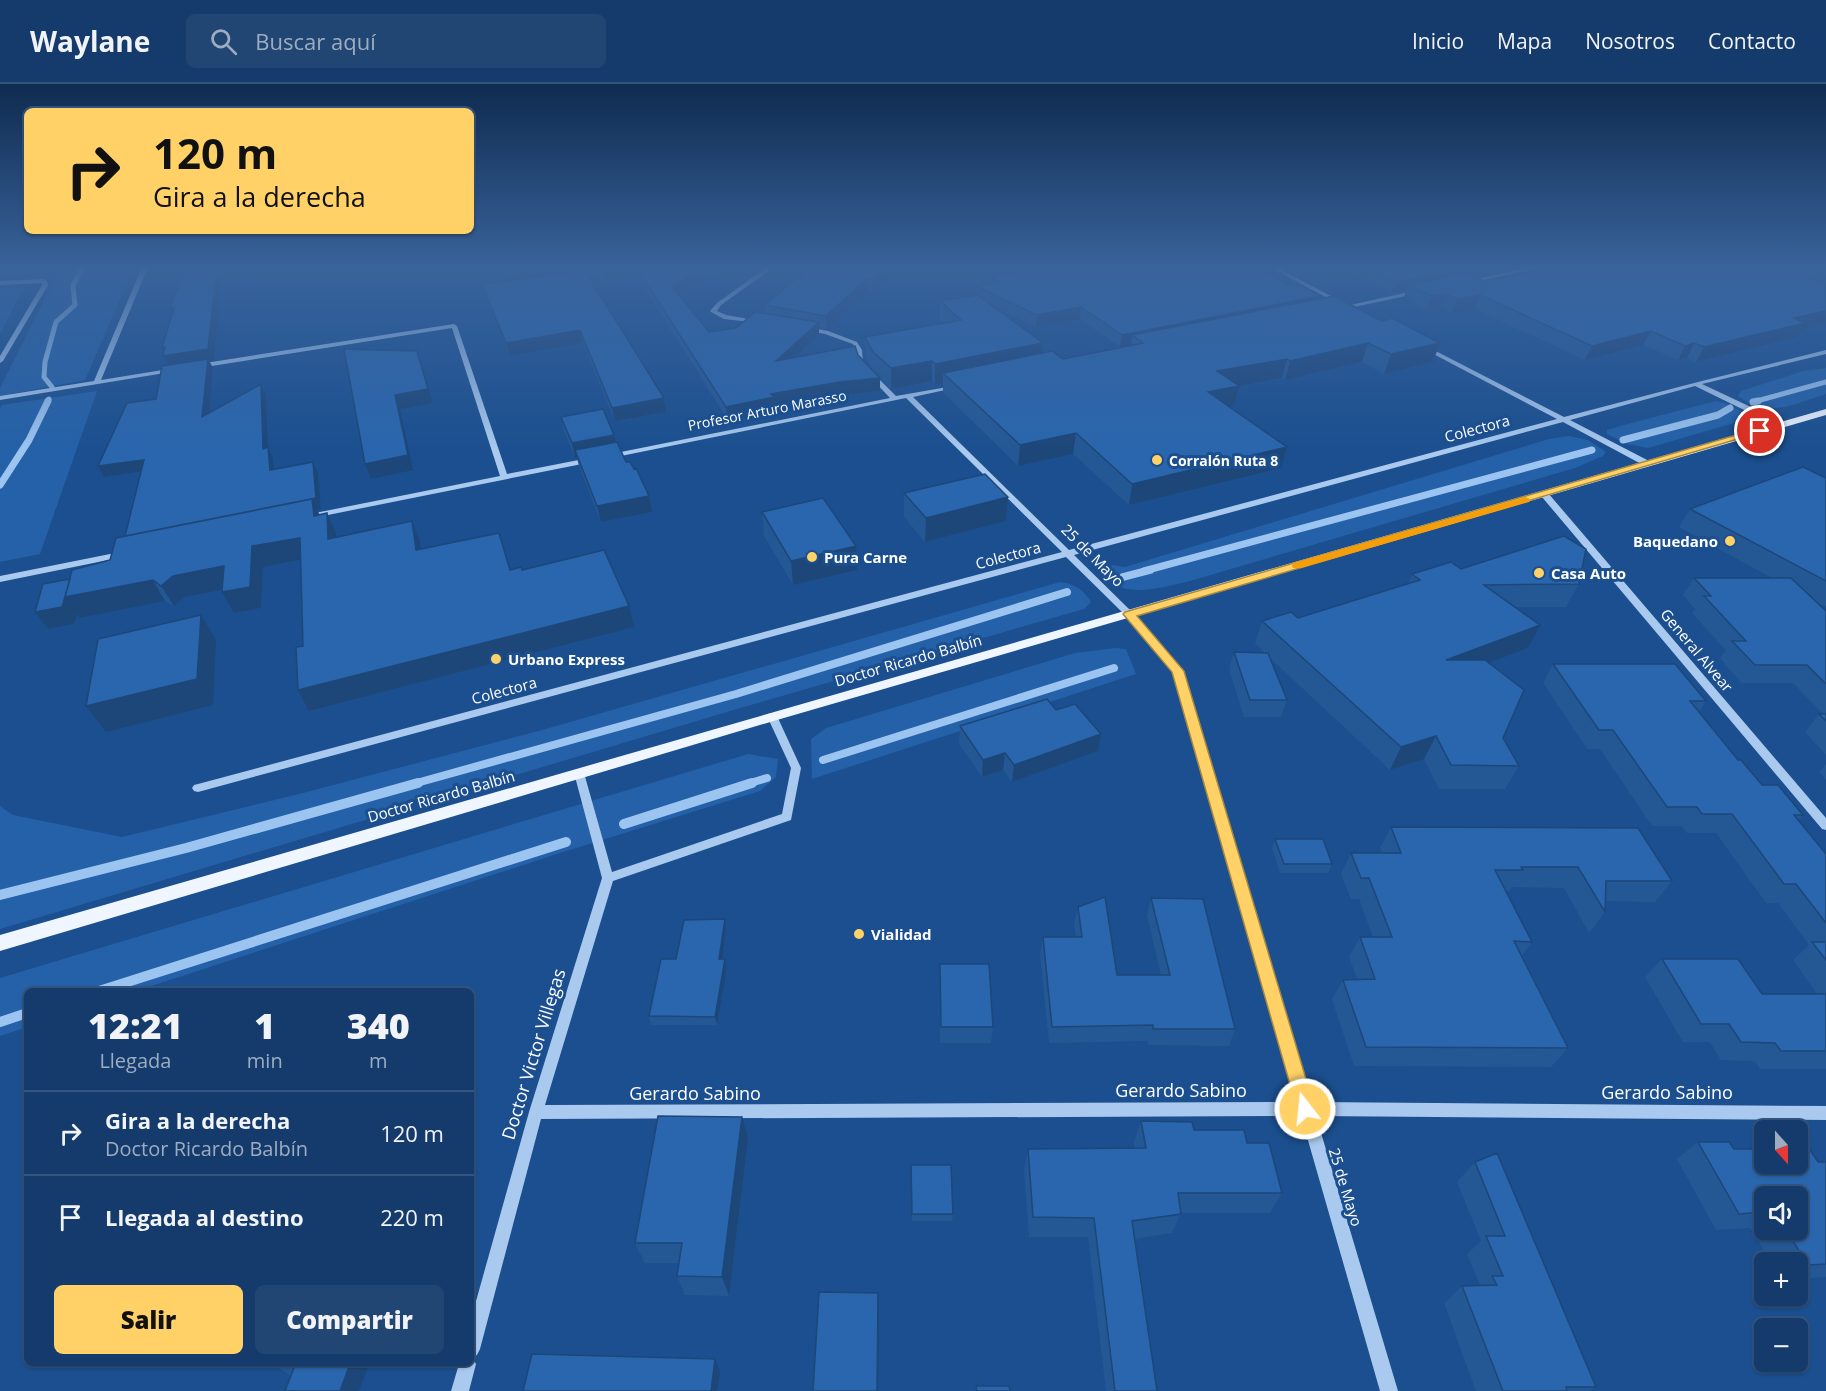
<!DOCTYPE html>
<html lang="es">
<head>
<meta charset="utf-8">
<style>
	:root { --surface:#143b6b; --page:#214673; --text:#f1f3f6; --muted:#9dadc1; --line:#33557e; --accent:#ffd166 }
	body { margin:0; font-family:"Open Sans",sans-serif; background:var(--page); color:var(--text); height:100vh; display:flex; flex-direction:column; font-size:22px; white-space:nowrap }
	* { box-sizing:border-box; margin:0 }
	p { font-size:20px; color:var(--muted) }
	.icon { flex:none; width:33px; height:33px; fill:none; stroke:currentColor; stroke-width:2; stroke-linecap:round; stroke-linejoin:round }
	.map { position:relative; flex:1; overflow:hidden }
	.drawer { position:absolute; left:24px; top:904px; width:450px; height:378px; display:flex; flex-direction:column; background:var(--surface); border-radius:9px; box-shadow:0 2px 4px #0004,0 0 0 2px var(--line) }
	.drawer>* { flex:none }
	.hud { position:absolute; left:24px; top:24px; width:450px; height:126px; border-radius:9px; box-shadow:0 2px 4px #0004,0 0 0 2px var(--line); background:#ffd166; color:#111; overflow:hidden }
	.needle { width:39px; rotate:159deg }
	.tools { position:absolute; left:1754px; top:1036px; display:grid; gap:12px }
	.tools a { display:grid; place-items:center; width:54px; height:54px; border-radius:9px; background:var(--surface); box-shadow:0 2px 4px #0004,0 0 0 2px var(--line); font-size:30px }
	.pin { position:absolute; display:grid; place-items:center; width:51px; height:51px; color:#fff; margin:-26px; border:3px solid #fff; border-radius:50%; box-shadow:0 2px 6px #0007 }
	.me { position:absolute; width:66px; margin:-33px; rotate:344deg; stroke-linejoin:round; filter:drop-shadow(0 0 4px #0008) }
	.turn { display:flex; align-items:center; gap:21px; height:126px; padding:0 30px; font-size:27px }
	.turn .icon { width:78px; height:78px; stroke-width:2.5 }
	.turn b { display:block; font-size:42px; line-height:51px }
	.eta { display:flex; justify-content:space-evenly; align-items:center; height:102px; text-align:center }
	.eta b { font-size:36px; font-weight:800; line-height:42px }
	.cta { display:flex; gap:12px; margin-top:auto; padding:12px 30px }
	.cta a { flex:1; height:69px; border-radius:9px; background:var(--accent); color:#111; font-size:24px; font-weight:800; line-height:69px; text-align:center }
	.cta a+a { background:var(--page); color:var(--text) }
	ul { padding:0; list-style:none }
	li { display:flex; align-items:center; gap:18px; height:84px; padding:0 30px; border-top:2px solid var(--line) }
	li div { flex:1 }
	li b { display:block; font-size:22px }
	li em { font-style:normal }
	header { display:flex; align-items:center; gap:36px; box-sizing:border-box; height:84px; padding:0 30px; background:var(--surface); border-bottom:2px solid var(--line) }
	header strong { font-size:28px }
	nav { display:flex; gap:33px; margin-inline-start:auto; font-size:21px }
	.search { width:420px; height:54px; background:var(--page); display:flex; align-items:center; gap:15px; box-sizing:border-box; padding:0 21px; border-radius:9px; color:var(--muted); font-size:22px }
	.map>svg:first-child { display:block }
</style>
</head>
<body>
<header>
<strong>Waylane</strong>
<div class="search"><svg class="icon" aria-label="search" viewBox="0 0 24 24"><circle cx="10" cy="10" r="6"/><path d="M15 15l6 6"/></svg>Buscar aquí</div>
<nav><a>Inicio</a><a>Mapa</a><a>Nosotros</a><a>Contacto</a></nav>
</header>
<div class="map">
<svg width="1826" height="1307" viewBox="0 0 1826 1307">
	<rect width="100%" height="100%" fill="#1b4f8f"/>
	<!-- green -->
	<path fill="#2461a8" d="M0 183H134L85 296 0 312V304L60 185 0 192Z
		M24 203 0 250V204Z
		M1826 284V310C1793 320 1769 335 1738 312L1741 307 1804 287Z
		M97 307 40 470 0 478V324L2 321Z
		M1716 317 1724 319 1747 330 1746 333 1741 337 1648 364 1627 360 1607 350V346L1620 342Z
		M1569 352 1588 356 1606 368 1603 372 1575 384 1190 497C1167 502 1111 520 1107 484L1113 481 1125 483 1549 355Z
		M1060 498C1075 500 1084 506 1091 518L1084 525 737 625 0 845V722L13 731 122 753 299 710 542 646Z
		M1115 564 1126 565 1136 590 812 695 811 655 826 644 1075 569Z
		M748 670 778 675 776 693 760 707 557 770 136 907 27 908V943L0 952V894Z"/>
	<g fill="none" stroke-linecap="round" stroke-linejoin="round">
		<!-- stream-far3 -->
		<path stroke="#9cc4f0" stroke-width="5" d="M52 303 44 293 45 278 56 238 75 221 73 201 83 183
			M48 318 49 315
			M1753 318 1826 298"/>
		<!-- stream-far2 -->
		<path stroke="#9cc4f0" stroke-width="7" d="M1753 318 1758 317
			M1623 356 1718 331 1730 324
			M0 401 29 356 48 317
			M1144 487 1592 366"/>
		<!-- stream-far1 -->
		<path stroke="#9cc4f0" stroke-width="8" d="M1123 493 1150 486
			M823 676 1114 584
			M413 700 736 610 1067 508
			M747 700 767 694"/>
		<!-- stream -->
		<path stroke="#9cc4f0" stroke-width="10" d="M624 740 752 699
			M0 811 186 764 418 699
			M96 908 566 758
			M0 938 27 929"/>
		<!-- minor -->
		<path fill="#a9c9ee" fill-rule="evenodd" d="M142 183H148L101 296 175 284 178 286 177 287 0 316V312L94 297Z
			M767 183H774L721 221 717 227 726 231 760 237V239L724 235 711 228 710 227 717 219Z
			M1269 183H1276L1344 219 1339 220Z
			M1531 183H1542L1466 200 1463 198Z
			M44 195 47 197 48 201 3 277 0 279V272L42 201V199L0 201V197Z
			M1418 206 1420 207V209L1340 226 1337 224Z
			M454 240 457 242 507 390 589 374H592V378L308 435 304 433 305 431 500 392 452 244 199 284 196 282 199 280Z
			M807 243 828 247 857 258 862 266 863 279 896 312 959 301V303L913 313 1069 466 1557 335 1422 264V262H1426L1564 333 1694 299 1826 266V270L1702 300 1785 339V343H1779L1695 302 1570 336 1651 378V382H1645L1563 338 1074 471 1132 528 1183 587 1312 1018 1826 1022V1036L1316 1032 1398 1307H1380L1301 1032 541 1035 480 1265 477 1271 472 1273 476 1280 469 1307H451L459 1280H471V1235L529 1028 602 794 574 689 575 686H583L584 689 612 788 782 730 791 684 767 632 768 630 772 629 777 632 801 684 791 736 613 797 545 1021 1297 1018 1173 588 1126 532 1066 473 198 708 194 707 192 704 194 701 198 700 1062 468 906 314 611 374 607 372 611 370 890 314 858 280 856 266 853 260 825 250 805 246 804 245Z
			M1542 409H1548L1826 734V746L1822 745 1542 413Z
			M125 467 128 468V472L0 498V492Z"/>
		<!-- major -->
		<path fill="#f0f6ff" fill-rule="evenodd" d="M1826 325V331L777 636 0 867V851Z"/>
	</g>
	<!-- wall -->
	<path fill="#245895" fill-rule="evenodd" d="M186 183H222L214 276 209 277 213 284 209 330 261 300 266 310 267 364 273 374 274 385 313 378 318 388 321 425 317 426 320 431 327 429 336 449 337 453 412 437 420 457 421 465 505 469 510 486H522L634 543 309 627 303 562 301 476 263 483 261 524 234 529 222 505 185 513 174 522 165 517 80 534 77 530 74 540 48 545 35 528 70 495 110 476 125 452 141 387 104 393 156 315 168 281 163 272 164 268 162 264Z
		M519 183H626L606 196 589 193 664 314 666 328 615 337 583 259 510 272 486 212 482 200 564 190Z
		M631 183H738L723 194 707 192 679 212 709 248 736 244 765 230 764 221 811 183H899L873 207 868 206 827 244 819 243V251L795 273 858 271 872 286 866 273 865 253 943 239 940 236V217L976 211 977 203 990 199 991 192 1073 184 1093 188 1288 201 1320 212V215L1433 278 1384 290 1362 278 1285 296 1282 294 1239 302 1234 322 1229 323 1287 363 1281 384 1129 421 1073 370 1018 382 943 308V299L935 301 932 297 891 305 880 294V307L840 311 775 323V327L728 336ZM996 224 1036 243 1080 235 1120 263 1063 275 1042 269 1043 259Z
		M1355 183H1444L1452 186 1450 192 1484 197H1815L1802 245 1797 253 1696 278 1687 274 1678 276 1643 261 1585 276 1475 225 1452 229 1441 223 1427 226 1404 214 1406 206 1392 209 1353 188Z
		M561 333 616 358 626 378 649 412 652 428 601 438 579 382 577 374H575L564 347Z
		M1826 394V522H1824L1816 518 1826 527V671L1805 648 1819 630H1823L1793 599H1741L1720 574 1726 566 1692 529 1695 525 1683 511 1694 494H1772L1679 443 1690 425Z
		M904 409 1008 413 1006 437 925 458 904 433Z
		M762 428 857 486 793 501 764 452Z
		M1461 485 1579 500 1566 523H1515L1528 564 1489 579 1503 654 1519 682 1505 705H1439L1424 675 1390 686 1270 574 1287 616 1281 633H1244L1229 585 1234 568 1265 569 1255 560 1262 537 1298 534 1408 500 1412 490Z
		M1553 580 1706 617 1699 628 1738 676 1762 701 1803 731 1798 736 1826 770V985H1760L1755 977 1721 976 1710 958H1683L1645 893 1662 875 1762 910H1817L1793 876 1809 861 1778 819H1766L1716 749H1687L1682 742H1652L1600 665H1587L1543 599Z
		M1056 626 1098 667 1012 698 1003 686 982 693 959 660 960 642Z
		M1826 680V696L1819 688Z
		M1391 743 1672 797 1655 818 1605 817V828L1589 849 1564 804 1512 803 1510 807H1506L1532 858 1522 872 1568 964 1551 983 1354 982 1332 915 1343 896 1357 895 1349 873 1360 853H1373L1359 815H1351L1341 790 1351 769H1382L1380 764Z
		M1275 755 1332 780 1328 789H1280L1272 764Z
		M1151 814 1235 945 1229 962 1148 961V957L1049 959 1040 870 1043 853H1076L1074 840 1078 823 1117 891H1161L1147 831Z
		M725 835 726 844 722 875H725L727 884 717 941H651L649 932 676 875Z
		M940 880 993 943 991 959H940Z
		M1141 1037 1194 1046 1247 1059 1282 1109 1270 1129H1181L1172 1149 1134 1155 1157 1307H1106L1088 1153H1029L1024 1086 1028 1065 1135 1064 1134 1058Z
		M748 1055 729 1212 685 1211 677 1192 679 1179H645L635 1159Z
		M1698 1058 1818 1078H1826V1193L1797 1195V1179H1772L1750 1144 1716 1146 1677 1075ZM1764 1113 1797 1146H1764Z
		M1475 1078 1596 1303 1590 1307H1476L1444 1219 1462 1202 1480 1201 1467 1170 1481 1157 1457 1098Z
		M911 1081 953 1130 952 1137H912Z
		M135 1280H170L169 1282H139Z
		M369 1280 291 1292 276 1282Z"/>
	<!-- shaded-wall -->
	<path fill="#1d4779" d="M217 183H222L214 276 209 277 213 284 208 343 169 283 163 272H166L162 264Z
		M605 183H626L606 196 603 184Z
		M702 183H706L707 192 674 215 672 203Z
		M722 183H738L723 194Z
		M886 183H899L873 207 872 195Z
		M1452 186 1448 197 1408 201 1406 206 1392 209 1396 198Z
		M1821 187 1813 200 1810 201 1807 190Z
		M867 195 868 206 827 244 826 232Z
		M1446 210 1441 223 1427 226 1432 212Z
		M1480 211 1475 225 1452 229 1457 215Z
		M1320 212 1317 224 1132 251 1131 261 1120 263 1122 251Z
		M1081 223 1080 235 1036 243 1037 231Z
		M1826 227V239L1802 245 1797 253 1696 278 1704 263 1794 234Z
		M819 238V251L777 290 776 277Z
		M580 246 583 259 510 272 506 259Z
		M1651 247 1643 261 1585 276 1592 262Z
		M1043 259 1041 279 943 289V299L935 301V280Z
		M1368 259 1362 278 1285 296 1290 277Z
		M1440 259 1433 278 1384 290 1391 270Z
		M1694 259 1687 274 1678 276 1685 262Z
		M417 267 433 319 400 325 413 386 371 395 365 380 395 311Z
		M1287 275 1282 294 1239 302 1234 322 1204 328 1208 308 1217 287Z
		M932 277V297L891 305V284Z
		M880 294V307L840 311 775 323V327L728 336 726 323 771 310 840 298Z
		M261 300 266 310 268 375 263 365Z
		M664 314 666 328 615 337 612 324Z
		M1076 349 1073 370 1018 382 1020 361Z
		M614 351 617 365 575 366 577 374H575L572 359Z
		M268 363 273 374 275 396 270 386Z
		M1287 363 1281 384 1129 421 1132 400Z
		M144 376 150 386 104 393 98 382Z
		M313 378 318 388 321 425 317 426 321 435 131 463Z
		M649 412 652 428 601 438 597 422Z
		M1008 413 1006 437 925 458 926 434Z
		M327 429 336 449 338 475 328 455Z
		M412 437 420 457 424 486 416 466Z
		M300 454 310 474 263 483 261 524 234 529 222 508 252 462Z
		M856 462 857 486 793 501 791 477Z
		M224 482 235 503 185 513 174 522 161 502 173 492Z
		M70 495 153 496 165 517 80 534 77 530 74 540 48 545 35 528Z
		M629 522 634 543 309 627 298 606Z
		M201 531 216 556 213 621 106 648 86 622Z
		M1540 541 1528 564 1436 599 1446 576Z
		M1101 650 1098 667 1012 698 1014 681Z
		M1436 652 1424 675 1390 686 1401 663Z
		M1005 669 1003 686 982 693 983 676Z
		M725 835 726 844 721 884 719 875Z
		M725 875 727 884 717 941 715 933Z
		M742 1033 748 1055 729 1212 722 1193Z
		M878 1209 879 1221 878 1307H877Z
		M715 1275 720 1287 717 1307H711Z
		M350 1280H369L359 1307H340Z"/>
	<!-- building -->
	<path fill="#2a66ad" stroke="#1d4779" stroke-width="1.5" d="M186 183H217L208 265 163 272 165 263 162 264 174 224H170Z
		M636 183H702L672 203 709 248 736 244 755 228 819 238 776 277 855 262 858 271 880 294 840 298 771 310 774 313 726 323Z
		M811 183H886L872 195H867L826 232 764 221Z
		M1052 183H1071L1073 184 1086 183 1093 188 1130 183H1256L1288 201 1299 200 1320 212 1122 251 1081 223 1037 231 977 203 998 197 991 192Z
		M1368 183H1444L1452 186 1396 198Z
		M1562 183H1810L1821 187 1807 190 1815 193 1807 194 1826 201V227L1794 234 1805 239 1704 263 1694 259 1685 262 1651 247 1592 262 1480 211 1457 215 1446 210 1432 212 1408 201 1465 189 1484 197Z
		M585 187 664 314 612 324 580 246 506 259 482 200Z
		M978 211 1043 259 935 280 932 277 891 284 873 268 865 253 961 236 940 217Z
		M1334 212 1382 237 1392 234 1440 259 1391 270 1368 259 1290 277 1287 275 1217 287 1239 302 1208 308 1287 363 1132 400 1076 349 1020 361 943 289 1052 267 1063 275 1143 259 1132 251Z
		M344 265 417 267 428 305 395 311 408 371 365 380Z
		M208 275 202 333 261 300 263 365 268 363 270 386 313 378 316 414 125 452 144 376 98 382 127 319 156 315 162 282Z
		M603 325 614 351 572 359 561 333Z
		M617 358 626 378H630L634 385 636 384 649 412 597 422 575 366Z
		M1803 383 1826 394V497L1690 425Z
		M985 390 1008 413 926 434 904 409Z
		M823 414 856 462 791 477 762 428Z
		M312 415 314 432 327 429 328 455 412 437 416 466 499 449 510 486 521 483 522 486 604 466 629 522 298 606 296 563 303 562 300 454 252 462 250 503 222 508 224 482 173 492 161 502 153 496 65 513 72 486 110 476 116 454Z
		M1564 452 1586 465 1579 500 1484 501 1540 541 1446 576H1485L1524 606 1503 654 1519 682 1451 681 1436 652 1401 663 1262 537 1291 528 1298 534 1420 496 1412 490 1451 478 1461 485Z
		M1694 494H1791L1826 527V600L1807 581H1755L1732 557H1746L1704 512H1711Z
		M70 495 62 523 35 528 43 500Z
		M201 531 197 595 86 622 98 555Z
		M1234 568 1268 569 1287 616H1250Z
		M1553 580H1675L1706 617H1690L1738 676H1741L1762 701H1778L1803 731H1794L1826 770V839L1796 800H1784L1732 730H1702L1697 723H1667L1613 646H1599Z
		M1047 615 1056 626 1075 620 1101 650 1014 681 1005 669 983 676 960 642Z
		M1819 630H1826V637Z
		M1391 743 1638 744 1672 797H1606L1605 828 1578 783H1521L1523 786H1495L1532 858 1514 857 1568 964 1366 963 1343 896 1375 895 1360 853H1392L1369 794H1361L1351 769H1401Z
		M1275 755H1323L1332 780H1284Z
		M1105 813 1117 891H1170L1151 814 1203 815 1235 945H1153V941L1052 943 1043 853H1082L1078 823Z
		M725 835 719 875H725L715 933 649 932 661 875H676L684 836Z
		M1812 858H1826V876Z
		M1662 875H1738L1762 910H1826V967H1781L1775 959 1741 958 1729 940H1701Z
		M940 880H989L993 943H941Z
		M658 1032 742 1033 722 1193 677 1192 682 1159H635Z
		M1141 1037 1192 1038 1194 1046H1244L1247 1059H1269L1282 1109H1178L1181 1130 1132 1137 1157 1307H1115L1094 1134 1033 1133 1028 1065 1146 1064Z
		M1698 1058H1729L1734 1065H1764V1080H1797V1065L1810 1066 1818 1078H1826V1180L1808 1181 1786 1146H1797V1113H1764V1128L1739 1130Z
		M1497 1069 1596 1303H1566L1567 1307H1503L1462 1202 1497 1201 1492 1192H1503L1486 1152H1505L1475 1078Z
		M911 1081H951L953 1130H912Z
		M819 1208 878 1209 877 1307H813Z
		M532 1270 715 1275 711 1307H523Z
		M277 1280H350L340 1307H285L295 1281 276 1282Z
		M976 1302H1009L1010 1307H977Z"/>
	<!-- sky -->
	<linearGradient id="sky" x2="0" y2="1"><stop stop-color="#0f2b4f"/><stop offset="0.5" stop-color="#39639b"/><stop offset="1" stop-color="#39639b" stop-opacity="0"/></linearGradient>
	<rect width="1826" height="366" fill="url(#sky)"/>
	<!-- route -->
	<path fill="#ffd166" stroke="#a68842" stroke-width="1.5" d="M1757 345 1765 347 1137 532 1184 587 1315 1025 1312 1032 1305 1034 1299 1032 1172 588 1123 530 1125 528Z"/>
	<!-- slow -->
	<path fill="#f59e0b" d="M1526 413 1531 416 1529 418 1301 484H1293L1292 482 1293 479Z"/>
	<!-- markers -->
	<g fill="#ffd166" stroke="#1b4f8f" stroke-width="2">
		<circle cx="1157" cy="376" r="6"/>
		<circle cx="1730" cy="457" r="6"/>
		<circle cx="812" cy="473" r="6"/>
		<circle cx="1539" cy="489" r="6"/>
		<circle cx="496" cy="575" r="6"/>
		<circle cx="859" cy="850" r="6"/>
	</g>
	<g text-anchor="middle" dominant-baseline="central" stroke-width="6" stroke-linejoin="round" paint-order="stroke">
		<!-- far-street labels -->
		<g font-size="14" fill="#fff" stroke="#1b4f8f">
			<text transform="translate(767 326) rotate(-11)">Profesor Arturo Marasso</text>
		</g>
		<!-- far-poi labels -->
		<g font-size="14" font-weight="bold" fill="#fff" stroke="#1b4f8f" text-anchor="start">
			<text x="1169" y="376">Corralón Ruta 8</text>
		</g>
		<!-- street labels -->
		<g font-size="15" fill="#fff" stroke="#1b4f8f">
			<text transform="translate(1477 344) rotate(-15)">Colectora</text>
			<text transform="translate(1008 471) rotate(-15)">Colectora</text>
			<text transform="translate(1093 471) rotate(45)">25 de Mayo</text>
			<text transform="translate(1697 566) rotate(50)">General Alvear</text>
			<text transform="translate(908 576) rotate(-16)">Doctor Ricardo Balbín</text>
			<text transform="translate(504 606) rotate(-15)">Colectora</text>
			<text transform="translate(441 712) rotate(-16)">Doctor Ricardo Balbín</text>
			<text transform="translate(1346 1103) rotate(73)">25 de Mayo</text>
		</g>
		<!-- poi labels -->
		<g font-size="15" font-weight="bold" fill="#fff" stroke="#1b4f8f" text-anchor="start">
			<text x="1718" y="457" text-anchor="end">Baquedano</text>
			<text x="824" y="473">Pura Carne</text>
			<text x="1551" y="489">Casa Auto</text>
			<text x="508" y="575">Urbano Express</text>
			<text x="871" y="850">Vialidad</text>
		</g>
		<!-- near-street labels -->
		<g font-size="18" fill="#fff" stroke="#1b4f8f">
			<text transform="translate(533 970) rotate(-73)">Doctor Victor Villegas</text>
			<text x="1181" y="1006">Gerardo Sabino</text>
			<text x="1667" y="1008">Gerardo Sabino</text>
			<text x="695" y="1009">Gerardo Sabino</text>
		</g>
	</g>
</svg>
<div class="tools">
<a><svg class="needle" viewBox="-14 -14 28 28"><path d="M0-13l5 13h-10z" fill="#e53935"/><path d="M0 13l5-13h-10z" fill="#9dadc1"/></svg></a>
<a><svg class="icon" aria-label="sound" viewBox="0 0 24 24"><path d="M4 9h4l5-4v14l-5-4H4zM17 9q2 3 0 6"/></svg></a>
<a>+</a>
<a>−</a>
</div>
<div class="pin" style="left:1760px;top:347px;background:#d93025"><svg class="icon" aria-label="arrive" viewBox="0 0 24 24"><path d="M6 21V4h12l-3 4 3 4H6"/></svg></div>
<svg class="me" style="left:1305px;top:1025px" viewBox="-20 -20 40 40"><circle r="17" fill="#ffd166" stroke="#fff" stroke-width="3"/><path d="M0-11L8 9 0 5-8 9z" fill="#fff"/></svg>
<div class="hud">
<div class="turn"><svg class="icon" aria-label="right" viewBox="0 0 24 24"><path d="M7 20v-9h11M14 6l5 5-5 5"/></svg><div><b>120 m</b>Gira a la derecha</div></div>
</div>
<section class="drawer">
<div class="eta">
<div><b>12:21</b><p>Llegada</p></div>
<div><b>1</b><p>min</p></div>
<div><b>340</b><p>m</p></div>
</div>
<ul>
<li><svg class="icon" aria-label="right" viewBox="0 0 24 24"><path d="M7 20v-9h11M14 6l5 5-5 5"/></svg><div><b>Gira a la derecha</b><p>Doctor Ricardo Balbín</p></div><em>120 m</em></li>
<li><svg class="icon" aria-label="arrive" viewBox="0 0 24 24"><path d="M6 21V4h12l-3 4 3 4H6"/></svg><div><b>Llegada al destino</b></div><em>220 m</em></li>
</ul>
<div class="cta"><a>Salir</a><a>Compartir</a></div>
</section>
</div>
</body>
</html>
